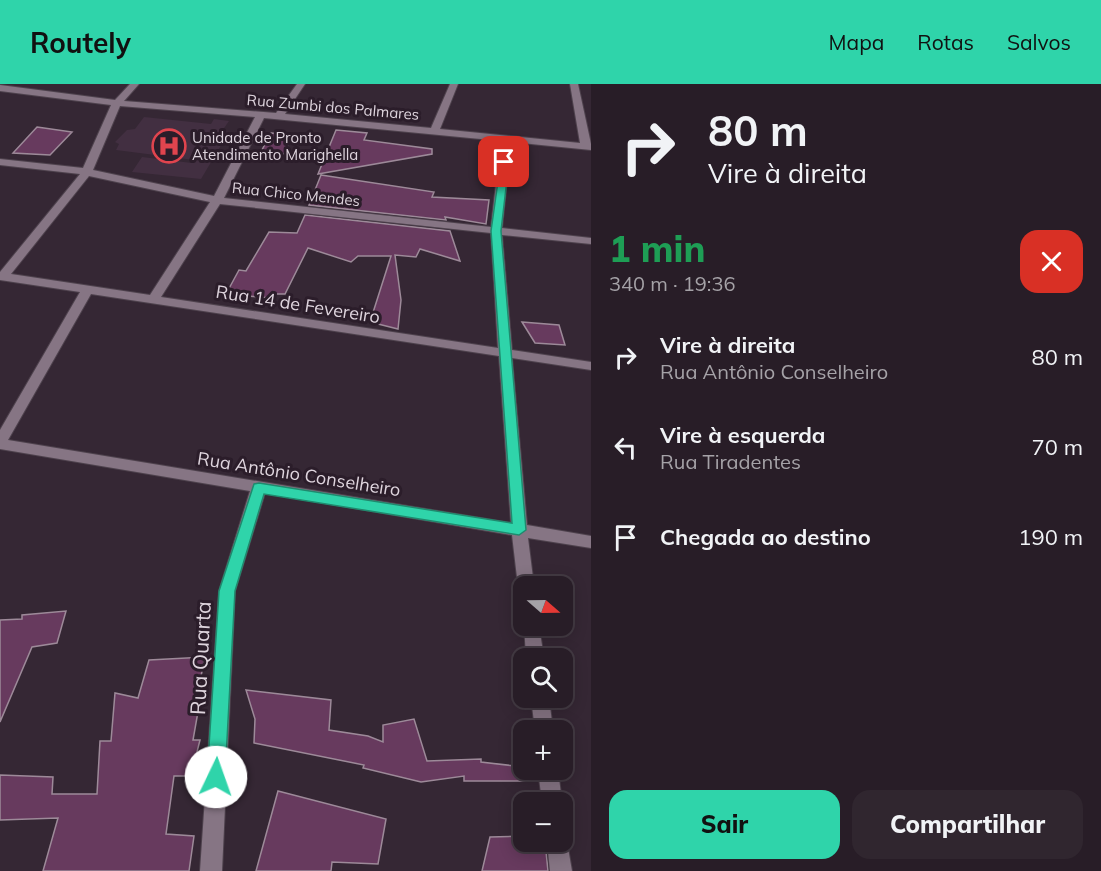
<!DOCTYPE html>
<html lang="pt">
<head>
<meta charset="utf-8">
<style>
	:root { --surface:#281d27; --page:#30262f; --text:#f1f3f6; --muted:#a5a2a7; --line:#443b44; --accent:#2fd4aa }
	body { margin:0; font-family:Mulish,sans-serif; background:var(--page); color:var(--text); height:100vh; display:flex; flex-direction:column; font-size:22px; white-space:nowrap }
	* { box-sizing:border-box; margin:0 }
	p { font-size:20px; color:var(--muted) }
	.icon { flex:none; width:33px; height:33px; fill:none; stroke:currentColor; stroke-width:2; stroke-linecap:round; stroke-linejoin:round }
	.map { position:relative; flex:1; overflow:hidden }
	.sheet { display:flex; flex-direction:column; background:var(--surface); width:510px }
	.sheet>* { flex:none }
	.banner { background:#281d27; color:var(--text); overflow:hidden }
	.needle { width:39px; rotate:110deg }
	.tools { position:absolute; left:513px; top:492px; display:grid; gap:12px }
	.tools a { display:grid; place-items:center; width:60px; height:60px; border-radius:12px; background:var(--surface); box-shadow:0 3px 15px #0003,0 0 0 2px var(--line); font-size:30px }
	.pin { position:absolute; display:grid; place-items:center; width:51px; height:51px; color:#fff; margin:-26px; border-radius:12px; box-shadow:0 3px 9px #0006 }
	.me { position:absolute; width:66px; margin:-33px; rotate:3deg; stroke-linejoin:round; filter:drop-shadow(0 0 4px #0008) }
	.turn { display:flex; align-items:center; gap:21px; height:126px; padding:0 18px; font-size:27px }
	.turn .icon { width:78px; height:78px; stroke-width:2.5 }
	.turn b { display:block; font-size:42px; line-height:51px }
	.round { display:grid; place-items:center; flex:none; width:63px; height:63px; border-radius:18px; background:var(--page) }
	.summary { display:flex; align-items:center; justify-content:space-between; height:102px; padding:0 18px }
	h1 { font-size:36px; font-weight:800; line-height:45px; color:#1e9e55 }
	.primary-button { display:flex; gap:12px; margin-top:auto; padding:12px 18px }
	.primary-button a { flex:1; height:69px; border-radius:18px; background:var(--accent); color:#111; font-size:24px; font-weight:800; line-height:69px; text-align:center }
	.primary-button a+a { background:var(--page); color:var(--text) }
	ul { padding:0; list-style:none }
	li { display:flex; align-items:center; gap:18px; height:90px; padding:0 18px }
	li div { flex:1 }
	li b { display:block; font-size:22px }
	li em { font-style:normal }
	header { display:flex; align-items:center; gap:36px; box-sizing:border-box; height:84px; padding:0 30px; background:var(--accent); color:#111 }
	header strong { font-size:28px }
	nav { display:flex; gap:33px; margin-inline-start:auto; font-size:21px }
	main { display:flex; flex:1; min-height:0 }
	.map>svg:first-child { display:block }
</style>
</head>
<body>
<header>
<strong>Routely</strong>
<nav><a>Mapa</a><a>Rotas</a><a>Salvos</a></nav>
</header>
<main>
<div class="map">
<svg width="591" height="787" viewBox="0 0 591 787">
	<rect width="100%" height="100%" fill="#352734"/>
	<!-- built -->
	<path fill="#422f41" d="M144 33 211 40 214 35 229 37 222 47 229 48 201 95 132 88 142 73 192 79 194 76 116 66 119 60 115 58 127 46 135 45Z"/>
	<!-- building -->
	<path fill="#673a5e" stroke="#9d8a99" stroke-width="1.5" d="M37 43 72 48 50 71 13 69Z
		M336 46 367 49 364 56 432 65V70L318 90Z
		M271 49 293 50 284 70 262 66Z
		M321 91 434 108 432 113 489 116 486 140 445 133 446 136 309 121Z
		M305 131 450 147 460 177 420 165 416 173 395 171 401 216 398 245 370 238 391 172H358L351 178 308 164 285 210H273L271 214 226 210 239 186 246 187 269 148 297 149Z
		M522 238 559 241 565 261 535 259Z
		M66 527 57 559 32 563 0 638V536L22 535V531Z
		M205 573 195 621 199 622 193 656H200L191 692H174L166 750 194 752 189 787H43L58 734 0 736V691L53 693 52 710H97L100 657H111L115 609 138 614 149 576Z
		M246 606 331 616 329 646 368 652 383 658V641L414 635 427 677 481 675V678L524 683V686H530L529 697H464V692L421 698 363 684 364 681 254 659 255 635Z
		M278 707 386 735 378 780 332 778 331 787H256Z
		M524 752V758H545L548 787H482L490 753Z"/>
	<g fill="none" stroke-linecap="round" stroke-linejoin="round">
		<defs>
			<path id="minor" d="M130 0H139L124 17 276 29 297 0H305L285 30 431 44 450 0H458L440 45 580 59 570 0H578L591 60V66L511 58 502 144 591 154V160L502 151 512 266 591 278V286L512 274 527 441 591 452V464L528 454 534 502H524V508L518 502 512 451 265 409 235 507 222 787H200L219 507 250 407 0 365V346L80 208 0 196V188L80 90 0 81V75L83 84 111 21 0 7V1L115 16ZM120 22 255 33 214 112 93 86ZM264 34 501 57 491 143 224 114ZM89 92 210 118 150 211 11 190ZM220 120 491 149 498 264 161 213ZM91 210 499 272 511 439 8 356Z
				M524 540 539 542 544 574H526Z
				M531 614H549L553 646H535Z
				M538 686H558L562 718H542Z
				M562 750 567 758 572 787H550L547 758H562Z"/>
		</defs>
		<!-- minor casing -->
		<use href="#minor" stroke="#4e424d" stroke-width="2"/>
		<!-- minor -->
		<use href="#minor" fill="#867584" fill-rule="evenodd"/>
	</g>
	<!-- route -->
	<path fill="#2fd4aa" stroke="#1f8a6e" stroke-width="1.5" d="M501 76 509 78 501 147 526 446 519 451 264 410 235 507 225 693 222 699 216 702 210 699 207 693 219 507 254 400 259 399 512 439 491 147Z"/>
	<!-- icons -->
	<defs>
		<symbol id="hospital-ring" viewBox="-11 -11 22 22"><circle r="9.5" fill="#2b1d2a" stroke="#e0444e" stroke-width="1.5"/><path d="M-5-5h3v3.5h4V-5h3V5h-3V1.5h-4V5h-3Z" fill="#e0444e"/></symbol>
	</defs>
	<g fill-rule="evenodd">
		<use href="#hospital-ring" x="150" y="43" width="38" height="38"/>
	</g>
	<g text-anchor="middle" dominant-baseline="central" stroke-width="6" stroke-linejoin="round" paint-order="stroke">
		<!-- far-street labels -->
		<g font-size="15" fill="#ded4dd" stroke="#2b1d2a">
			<text transform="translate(333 23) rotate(5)">Rua Zumbi dos Palmares</text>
			<text transform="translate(296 110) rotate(6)">Rua Chico Mendes</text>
		</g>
		<!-- far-poi labels -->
		<g font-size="15" fill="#ded4dd" stroke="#2b1d2a" text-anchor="start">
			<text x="192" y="53">Unidade de Pronto<tspan x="192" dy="17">Atendimento Marighella</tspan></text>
		</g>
		<!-- street labels -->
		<g font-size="18" fill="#ded4dd" stroke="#2b1d2a">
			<text transform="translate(298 220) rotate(9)">Rua 14 de Fevereiro</text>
			<text transform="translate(299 390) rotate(9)">Rua Antônio Conselheiro</text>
		</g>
		<!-- near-street labels -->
		<g font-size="21" fill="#ded4dd" stroke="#2b1d2a">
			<text transform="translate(200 574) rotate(-87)">Rua Quarta</text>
		</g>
	</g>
</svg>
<div class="tools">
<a><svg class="needle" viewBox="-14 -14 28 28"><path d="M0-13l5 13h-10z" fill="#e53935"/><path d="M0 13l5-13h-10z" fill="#a5a2a7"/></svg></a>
<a><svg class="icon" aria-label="search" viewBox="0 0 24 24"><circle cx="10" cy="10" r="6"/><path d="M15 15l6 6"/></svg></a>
<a>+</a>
<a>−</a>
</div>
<div class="pin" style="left:504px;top:78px;background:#d93025"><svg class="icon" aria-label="arrive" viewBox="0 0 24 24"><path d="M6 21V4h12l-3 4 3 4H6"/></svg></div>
<svg class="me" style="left:216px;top:693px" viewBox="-20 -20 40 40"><circle r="19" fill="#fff"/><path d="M0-13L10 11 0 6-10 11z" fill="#2fd4aa"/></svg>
</div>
<section class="sheet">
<div class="banner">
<div class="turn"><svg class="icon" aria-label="right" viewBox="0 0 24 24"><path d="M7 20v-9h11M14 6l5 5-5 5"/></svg><div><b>80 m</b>Vire à direita</div></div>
</div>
<div class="summary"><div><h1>1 min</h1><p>340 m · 19:36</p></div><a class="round" style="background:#d93025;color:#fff"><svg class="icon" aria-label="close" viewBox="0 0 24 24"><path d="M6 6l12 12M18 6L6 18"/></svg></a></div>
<ul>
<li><svg class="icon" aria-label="right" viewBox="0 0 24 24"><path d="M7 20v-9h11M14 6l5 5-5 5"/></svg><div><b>Vire à direita</b><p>Rua Antônio Conselheiro</p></div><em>80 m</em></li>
<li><svg class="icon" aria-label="left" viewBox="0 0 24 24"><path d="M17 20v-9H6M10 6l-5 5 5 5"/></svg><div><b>Vire à esquerda</b><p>Rua Tiradentes</p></div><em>70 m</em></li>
<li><svg class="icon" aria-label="arrive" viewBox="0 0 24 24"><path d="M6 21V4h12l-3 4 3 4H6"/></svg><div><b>Chegada ao destino</b></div><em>190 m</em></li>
</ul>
<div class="primary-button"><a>Sair</a><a>Compartilhar</a></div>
</section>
</main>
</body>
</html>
